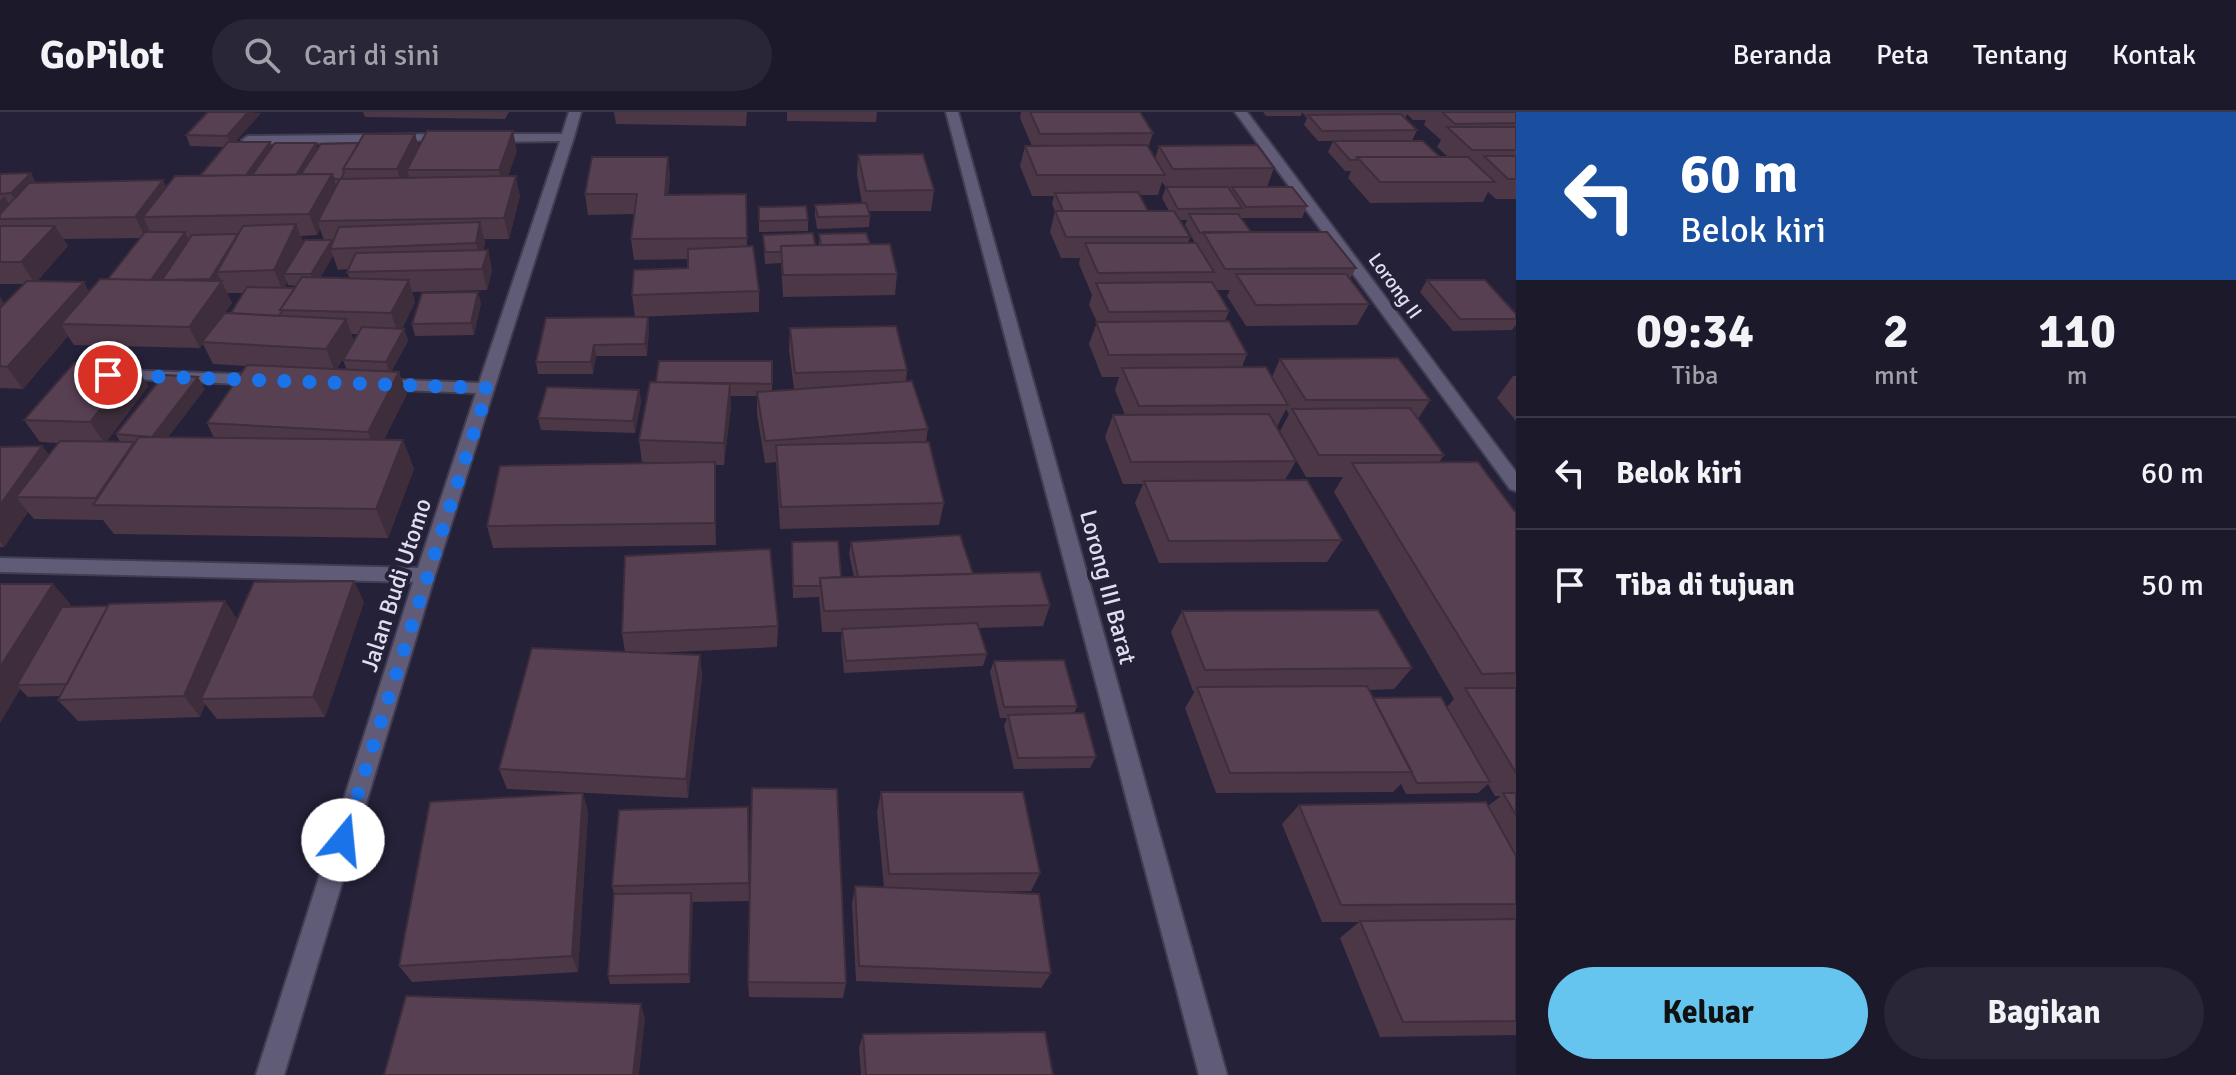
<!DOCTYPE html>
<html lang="id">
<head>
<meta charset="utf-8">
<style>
	:root { --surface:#1c192b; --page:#292637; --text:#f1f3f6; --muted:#a0a0a9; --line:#3a3847; --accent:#65c5ee }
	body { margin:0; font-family:Signika,sans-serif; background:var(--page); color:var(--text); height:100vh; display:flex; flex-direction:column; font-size:30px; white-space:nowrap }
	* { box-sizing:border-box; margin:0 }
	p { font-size:26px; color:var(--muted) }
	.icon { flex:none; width:44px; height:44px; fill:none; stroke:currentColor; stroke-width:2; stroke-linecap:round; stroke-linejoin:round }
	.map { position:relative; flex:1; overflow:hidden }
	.panel { display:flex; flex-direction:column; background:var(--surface); width:720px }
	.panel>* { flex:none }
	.guide { background:#1a4fa0; color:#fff; overflow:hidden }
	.pin { position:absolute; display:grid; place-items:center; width:68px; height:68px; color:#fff; margin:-34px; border:4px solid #fff; border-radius:50%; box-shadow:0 2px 8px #0007 }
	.me { position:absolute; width:88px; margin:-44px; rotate:17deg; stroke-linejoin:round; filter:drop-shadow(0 0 6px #0008) }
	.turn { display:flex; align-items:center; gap:28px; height:168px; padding:0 32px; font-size:36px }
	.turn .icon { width:104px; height:104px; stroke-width:2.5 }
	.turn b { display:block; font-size:56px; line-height:68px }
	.eta { display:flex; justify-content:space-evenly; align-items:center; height:136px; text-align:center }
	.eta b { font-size:48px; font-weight:700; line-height:56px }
	.action { display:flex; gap:16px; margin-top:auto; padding:16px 32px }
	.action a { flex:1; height:92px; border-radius:48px; background:var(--accent); color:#111; font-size:32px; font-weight:700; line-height:92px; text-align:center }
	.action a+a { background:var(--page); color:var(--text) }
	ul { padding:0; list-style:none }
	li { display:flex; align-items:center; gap:24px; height:112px; padding:0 32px; border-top:2px solid var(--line) }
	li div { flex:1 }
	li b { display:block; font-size:30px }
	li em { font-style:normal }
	header { display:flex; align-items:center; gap:48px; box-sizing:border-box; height:112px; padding:0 40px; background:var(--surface); border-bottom:2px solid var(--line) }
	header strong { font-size:38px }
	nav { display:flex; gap:44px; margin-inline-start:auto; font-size:28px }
	.search { width:560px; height:72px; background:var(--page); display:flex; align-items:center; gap:20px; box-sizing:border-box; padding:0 28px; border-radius:44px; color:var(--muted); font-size:30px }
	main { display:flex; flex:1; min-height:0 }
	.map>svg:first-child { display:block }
</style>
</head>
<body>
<header>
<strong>GoPilot</strong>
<div class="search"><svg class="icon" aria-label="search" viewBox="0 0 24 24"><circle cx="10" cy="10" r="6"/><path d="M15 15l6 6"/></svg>Cari di sini</div>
<nav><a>Beranda</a><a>Peta</a><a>Tentang</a><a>Kontak</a></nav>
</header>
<main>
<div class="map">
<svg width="1516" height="963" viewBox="0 0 1516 963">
	<rect width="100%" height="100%" fill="#252139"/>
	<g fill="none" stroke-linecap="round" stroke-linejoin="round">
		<defs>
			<path id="minor" d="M569 0H581L574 25 435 463 284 963H256L413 470 0 460V446L418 456 476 281 376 277 368 272 376 267 479 271 560 29 488 30 482 26 488 22H562Z
				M946 0H958L1227 963H1199Z
				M1235 0H1247L1516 360V379L1510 377Z
				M448 22 454 26 452 28 248 32 242 28 248 24Z
				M116 258 264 263 272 268 264 273 110 266V260Z"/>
		</defs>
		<!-- minor casing -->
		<use href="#minor" stroke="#413d51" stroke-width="4"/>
		<!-- minor -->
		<use href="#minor" fill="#605c78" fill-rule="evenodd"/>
	</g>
	<!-- wall -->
	<path fill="#4c3747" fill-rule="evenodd" d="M363 0H509L505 7 365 5Z
		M614 0H747L746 14 616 12Z
		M787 0H877L876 10 787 9Z
		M1021 0H1030L1153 21 1148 36 1155 47 1159 34 1274 56 1267 75 1307 94 1302 106H1242L1240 103 1251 120 1356 156 1350 167 1369 192 1357 213 1246 214 1227 184 1230 178H1217L1229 199 1225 209 1247 242 1242 255 1272 265 1280 247 1430 288 1418 307 1444 343 1439 350 1516 401V923L1380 925 1340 826 1359 810H1322L1282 712 1299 693 1488 694 1501 684H1495L1488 672 1478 681 1406 682 1401 672 1393 680 1216 681 1185 596 1195 579H1193L1171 520 1182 499 1412 556 1394 577 1369 578 1373 586 1447 595 1454 587 1334 380 1343 365H1306L1280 319 1289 302 1286 297 1277 315 1296 349 1285 368 1342 428 1327 450 1159 451 1135 391 1143 372H1123L1105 325 1113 303H1125L1115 278 1119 265H1102L1089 232 1097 210 1089 193 1092 183 1079 152 1080 146H1061L1050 120 1055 99 1052 92 1054 84H1032L1020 54 1025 34H1032L1020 6ZM1162 70 1166 75 1162 86 1169 99H1148L1140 83H1158ZM1180 108H1187L1185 113 1195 131H1188L1190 125Z
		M1263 0H1516V87H1496L1488 80 1483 90 1370 91 1348 66 1351 59H1345L1328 40 1333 29H1318L1304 13 1307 6 1302 0 1301 4H1266ZM1407 2 1413 8H1426L1424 13 1441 28 1437 35 1448 45H1440L1412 29 1417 18 1405 7Z
		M261 1 235 30H270L272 36H318L359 31 415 22 419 36 517 39 508 64 520 84 509 127H484L485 131 483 138H488L492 159 487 178 412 180 415 190 402 217H404L408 229 391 260H399L407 282 384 327 403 328 414 357 388 426 114 422 103 408 34 407 28 400 4 435H0V335L42 334 49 343 58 331 40 330 24 308 135 253 148 274 107 329 120 330 116 322 205 277 168 325 214 326 207 311 247 254 213 252 203 232 200 236 74 233 68 224 23 277 0 276V185L4 191 24 172H0V62L36 71 166 75 200 64 224 35 190 34 186 23ZM320 117 324 128 303 130 301 124 317 123ZM141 126 108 167 89 179 37 169 68 134 63 127ZM333 144 338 158 348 157 347 160 350 167 320 166ZM287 170 288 173 297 174 295 176H285ZM227 181H244L231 201 222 205 232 191ZM351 222H358L343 248 347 258H336L354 229Z
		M858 43 934 78 931 99H869L870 104 869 115 817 117 815 104V93L862 91 857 63Z
		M668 45 670 65 668 83 746 82 747 134 759 179V200L635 205 632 183 688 156V147L634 148 631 127 635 102 588 103 585 82Z
		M759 95 808 108V119L759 120Z
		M819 122 870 132 897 162 895 183 783 185 781 151 765 152 763 123 815 133H819Z
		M1427 168 1516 202V213L1512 218 1453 219 1420 180Z
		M481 191 474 223 415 224 412 212Z
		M648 205 649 217 647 244H596L593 262H538L536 250Z
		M790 216 907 258 906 270 928 317 926 330 944 391 939 413 780 417 776 350 765 351 757 302V284H730L731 294 724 353H715L716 433 493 436 487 414 670 351 642 350 639 328 656 270 772 249V279L794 277 789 238Z
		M1513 264H1516V309L1497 286Z
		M639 278 641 290 635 321 541 318 538 306Z
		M792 430 841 465H854L849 442 851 430 973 462 1050 493 1043 514 978 516 987 542 983 554 844 561 841 529 842 520H822L819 485 793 486Z
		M53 472 71 493V495L108 494 225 489 237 507 364 490 325 605 217 607 205 592 200 605 78 609 58 588 60 584 28 585 20 577 0 611Z
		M778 514 777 535 653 541 700 543 702 565 688 686 507 677 499 657 625 540 622 521Z
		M994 549 1077 594 1074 602 1096 645 1090 656 1014 657 1004 614 1007 606H1000L990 560Z
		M881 680 1040 761 1031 779 982 780 1051 861 1041 876 856 869 852 792 855 774 884 776 877 700Z
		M583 681 588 701 578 860 412 870 399 854Z
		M748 695 749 789 692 790 690 871 610 872 608 864 614 782 612 774Z
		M748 870 846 871 843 886 749 885Z
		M863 922 1053 963H861L859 936Z"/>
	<!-- shaded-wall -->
	<path fill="#3e2d3a" d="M248 0 261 1 231 35 227 24Z
		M513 19 517 39 503 78 499 58Z
		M415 22 420 42 407 58 409 65 403 77 397 57Z
		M270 30 274 41 255 68 243 67Z
		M316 31 320 42 298 67 292 68Z
		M668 45 670 65 666 103 665 83Z
		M31 61 42 82 24 102 11 81Z
		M332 62 339 82 318 109 320 117 317 123 309 102Z
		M516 64 520 84 509 127 504 106Z
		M163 68 173 89 143 105 150 120 146 126 135 105Z
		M4 84 17 105 0 107V89Z
		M480 110 485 131 481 152 476 131Z
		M296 112 304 133 284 162 287 170 283 179 274 158Z
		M55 114 68 134 35 172 21 150Z
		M185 120 191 132 166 167 148 172Z
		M238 122 217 160 232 191 205 230H202L203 232 200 236 189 215 216 178 210 167Z
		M332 128 335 136 330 137 333 144 315 174 311 162Z
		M488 138 492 159 487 178 482 157Z
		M409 168 415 190 398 223 391 201Z
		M84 170 96 192 61 212 68 224 23 277 7 255Z
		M478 180 481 191 474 223 471 211Z
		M0 185 10 200 0 211Z
		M648 205 649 217 647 244 645 232Z
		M346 207 354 229 335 259 326 237Z
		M404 217 408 229 390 262 386 250Z
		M594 233 596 244 593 262 591 250Z
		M135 253 148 274 105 332 90 310Z
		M399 260 407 282 377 342 368 320Z
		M198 265 205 277 159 337 152 325Z
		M730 272 731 294 724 353V331Z
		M639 278 641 290 635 321 633 309Z
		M403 328 414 357 388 426 376 397Z
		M42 334 59 356 16 385 28 400 4 435 0 430V393Z
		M715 350 716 373V433L715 411Z
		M354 469 364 490 325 605 313 585Z
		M53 472 71 493 23 573H17L20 577 0 611V555Z
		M225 489 239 510 201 587 205 592 200 605 184 584Z
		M700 543 702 565 688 686 686 667Z
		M583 681 588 701 578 860 572 844Z
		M691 781 693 791 690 871 689 862Z
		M641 892 645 907 639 963H633Z"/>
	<!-- building -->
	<path fill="#584053" stroke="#3e2d3a" stroke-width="2" d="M208 0H248L227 24 186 23Z
		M1030 0H1140L1153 21 1040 22Z
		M1442 0H1516V11L1455 12Z
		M1401 2 1417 18 1322 19 1308 3Z
		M1447 15H1516V38H1472Z
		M427 19H513L499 58H407Z
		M364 22H415L397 57H343Z
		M1333 29H1423L1440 45H1357L1356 48H1350Z
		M228 30H270L246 63 200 64Z
		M275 31H316L296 63H252Z
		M359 31 343 57 344 61 341 67H334L332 62H301L321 32Z
		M1147 33 1165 63H1037L1025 34Z
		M1257 33 1274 56 1173 57 1159 34Z
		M923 42 934 78 866 79 858 43Z
		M1484 44H1516V67H1508Z
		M592 45H668L665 83 746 82 747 126 631 127 637 82H585Z
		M1357 45H1468L1495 70H1380Z
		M31 61 11 81 0 82V62Z
		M332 62 309 102 143 105 175 64Z
		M516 64 504 106 318 109 340 67Z
		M163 68 135 105 0 107V102L29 71Z
		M1166 75H1228L1242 96 1178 97Z
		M1232 75H1292L1307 94 1246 95Z
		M1138 80 1148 99H1063L1055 81Z
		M866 91 870 104 818 105 815 93Z
		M806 94 808 108 759 109V95Z
		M1055 99H1174L1190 125H1066Z
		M1189 102H1238L1251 120 1200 121Z
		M480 110 476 131 330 137 339 115Z
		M296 112 274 158 217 160 243 114Z
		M0 114H55L21 150H0Z
		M145 120H185L151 168 108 167Z
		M1203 120H1327L1356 156 1225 157Z
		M813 121 815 133 781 134V140H765L763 123Z
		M866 121 870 132 821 133 819 122Z
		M238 122 210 167 162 168 192 123Z
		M305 128H332L311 162H284Z
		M1085 131H1196L1214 160 1098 161Z
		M890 132 897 162 783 163 781 134Z
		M753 134 759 179 632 183 634 158 688 156V137Z
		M488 138 482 157 347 160 356 141Z
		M1236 162H1346L1369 192 1256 193Z
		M302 165 409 168 391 201 280 198Z
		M100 167 222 169 189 215 61 212Z
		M1427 168H1485L1516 202V207H1460Z
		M27 169 84 170 7 255 0 254V196Z
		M1212 170 1229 199 1109 200 1096 171Z
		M247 175 295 176 280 198 282 199 279 204 231 201Z
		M478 180 471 211 412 212 422 181Z
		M225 201 346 207 326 237 202 230Z
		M648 205 645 232 594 233 591 250H536L546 206Z
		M1229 209 1247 242 1109 243 1096 210Z
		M896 214 907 258 795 261 790 216Z
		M362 215 404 217 386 250 343 248Z
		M1398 246 1430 288H1306L1280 247Z
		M659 249H772V272L656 270Z
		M74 251 135 253 90 310 24 308Z
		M247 253 399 260 368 320 207 311Z
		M1266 255 1288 293 1139 294 1122 256Z
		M164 263 198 265 152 325 116 322Z
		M912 269 928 317 765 329 757 280Z
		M650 270 730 272 724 331 639 328Z
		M547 275 639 278 633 309 538 306Z
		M1410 296 1444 343H1319L1292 297Z
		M1269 302 1296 349 1131 350 1113 303Z
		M139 325 403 328 376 397 93 393Z
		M60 329 134 330 96 386 16 385Z
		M929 330 944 391 781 395 776 333Z
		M42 334 0 393V335Z
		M715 350V411L487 414 500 354Z
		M1478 350 1516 401V561L1482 562 1352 351Z
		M1307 368 1342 428 1169 429 1144 369Z
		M960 423 973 462 858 465 851 430Z
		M838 429 841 465 820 466V474H793L792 430Z
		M770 437 778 514 622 521 625 444Z
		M1040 460 1050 493 824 499 820 466Z
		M354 469 313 585 201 587 254 470Z
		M0 472H53L0 555Z
		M225 489 184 584 58 588 109 492Z
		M108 494 67 572 17 573 62 495Z
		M1378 498 1412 556 1205 558 1182 499Z
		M977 511 987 542 846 549 842 517Z
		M532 536 700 543 686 667 499 657Z
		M1064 548 1077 594 1004 595 994 549Z
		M1367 574 1412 660 1230 661 1197 575Z
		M1465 576H1516V661Z
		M1441 585 1490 670 1417 671 1373 586Z
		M1084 601 1096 645 1018 646 1008 603Z
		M752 676 837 677 846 871 748 870Z
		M881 680H1023L1040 761 889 762Z
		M583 681 572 844 399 854 430 690Z
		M1503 681H1516V703Z
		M1486 690 1516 744V792L1341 793 1299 693Z
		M748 695 749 771 612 774 619 698Z
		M855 774 1039 782 1051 861 859 854Z
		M691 781 689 862 608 864 614 782Z
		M1516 807V909L1403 910 1360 809Z
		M406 884 641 892 633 963H384Z
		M1045 920 1053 963H866L863 922Z"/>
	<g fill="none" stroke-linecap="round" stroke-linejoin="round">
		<!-- route -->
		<path stroke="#1a73e8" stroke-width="14" stroke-dasharray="0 25.2" d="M108 263 488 276 343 728"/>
	</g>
	<g text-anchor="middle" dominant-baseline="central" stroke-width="8" stroke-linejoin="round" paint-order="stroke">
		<!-- far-street labels -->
		<g font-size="20" fill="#e1dfef" stroke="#252139">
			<text transform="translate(1395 174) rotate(54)">Lorong II</text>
		</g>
		<!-- street labels -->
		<g font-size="24" fill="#e1dfef" stroke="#252139">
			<text transform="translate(396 473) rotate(-72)">Jalan Budi Utomo</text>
			<text transform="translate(1108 475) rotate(75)">Lorong III Barat</text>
		</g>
	</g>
</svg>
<div class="pin" style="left:108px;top:263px;background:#d93025"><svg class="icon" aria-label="arrive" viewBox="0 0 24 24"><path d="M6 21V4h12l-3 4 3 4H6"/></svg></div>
<svg class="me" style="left:343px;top:728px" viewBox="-20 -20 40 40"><circle r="19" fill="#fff"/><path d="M0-13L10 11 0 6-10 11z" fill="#1a73e8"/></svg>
</div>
<section class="panel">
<div class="guide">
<div class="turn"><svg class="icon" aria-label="left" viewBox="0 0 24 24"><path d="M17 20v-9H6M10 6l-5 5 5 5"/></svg><div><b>60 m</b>Belok kiri</div></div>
</div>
<div class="eta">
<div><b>09:34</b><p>Tiba</p></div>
<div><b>2</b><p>mnt</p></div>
<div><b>110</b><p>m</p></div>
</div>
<ul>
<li><svg class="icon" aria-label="left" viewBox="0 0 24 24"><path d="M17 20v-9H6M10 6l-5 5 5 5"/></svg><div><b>Belok kiri</b></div><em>60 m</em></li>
<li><svg class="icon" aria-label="arrive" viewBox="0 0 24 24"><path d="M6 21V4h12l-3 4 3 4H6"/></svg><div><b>Tiba di tujuan</b></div><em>50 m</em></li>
</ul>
<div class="action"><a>Keluar</a><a>Bagikan</a></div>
</section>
</main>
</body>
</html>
